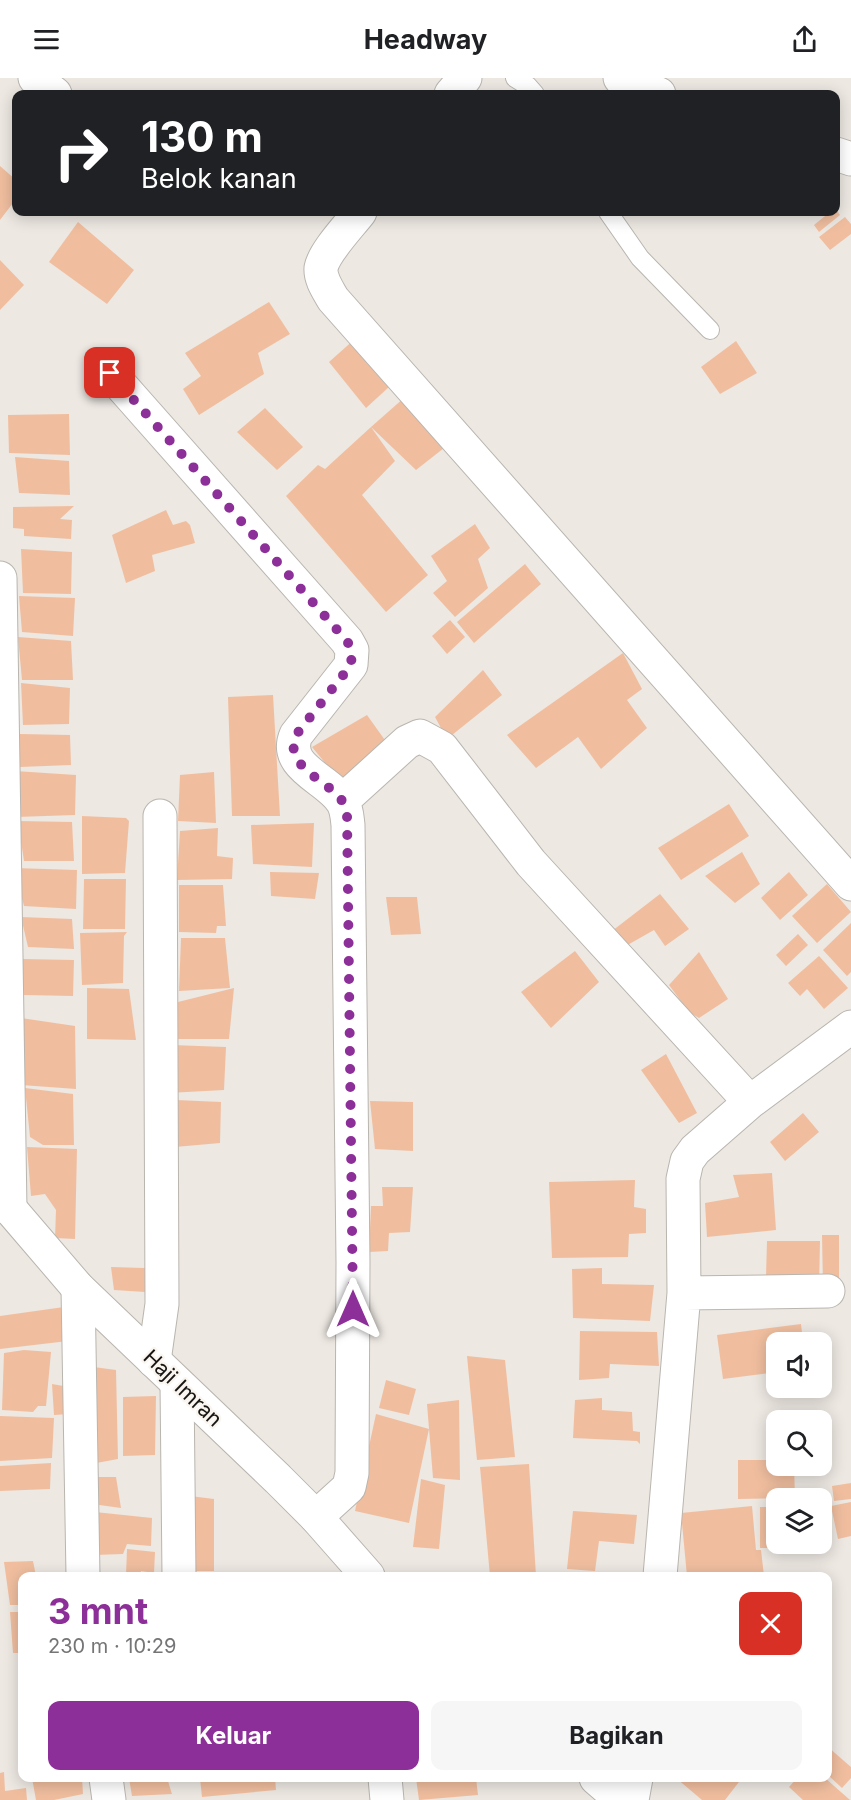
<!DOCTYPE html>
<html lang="id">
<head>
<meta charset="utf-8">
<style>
	:root { --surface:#fff; --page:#f6f6f6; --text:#202124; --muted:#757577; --accent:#8d2f98 }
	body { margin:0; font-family:Inter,sans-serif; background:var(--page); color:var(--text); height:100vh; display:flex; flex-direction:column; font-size:22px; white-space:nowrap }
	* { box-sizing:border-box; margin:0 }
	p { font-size:20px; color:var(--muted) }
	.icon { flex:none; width:33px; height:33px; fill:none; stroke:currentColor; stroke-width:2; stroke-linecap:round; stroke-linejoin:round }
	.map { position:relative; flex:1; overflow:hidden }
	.sheet { position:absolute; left:18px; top:1494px; width:814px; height:210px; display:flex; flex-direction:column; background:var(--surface); border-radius:12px; box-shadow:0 3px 15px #0003 }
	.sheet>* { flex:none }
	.top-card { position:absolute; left:12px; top:12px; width:828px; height:126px; border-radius:12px; box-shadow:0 3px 15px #0003; background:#202124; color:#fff; overflow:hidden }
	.buttons { position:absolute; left:766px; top:1254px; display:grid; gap:12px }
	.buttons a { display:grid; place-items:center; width:66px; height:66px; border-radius:12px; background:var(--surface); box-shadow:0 3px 15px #0003; font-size:30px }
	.pin { position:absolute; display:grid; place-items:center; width:51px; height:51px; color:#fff; margin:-26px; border-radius:12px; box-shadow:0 3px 9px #0006 }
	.me { position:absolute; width:66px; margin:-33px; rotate:0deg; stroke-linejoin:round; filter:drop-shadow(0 0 4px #0008) }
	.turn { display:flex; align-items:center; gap:21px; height:126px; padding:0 30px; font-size:27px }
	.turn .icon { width:78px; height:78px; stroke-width:2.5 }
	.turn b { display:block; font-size:42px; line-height:51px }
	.round { display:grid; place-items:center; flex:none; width:63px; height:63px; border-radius:12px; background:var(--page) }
	.overview { display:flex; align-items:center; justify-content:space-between; height:102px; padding:0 30px }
	h1 { font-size:36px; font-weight:700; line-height:45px; color:var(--accent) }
	.cta { display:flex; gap:12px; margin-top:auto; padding:12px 30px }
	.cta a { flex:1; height:69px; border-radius:12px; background:var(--accent); color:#fff; font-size:24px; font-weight:700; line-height:69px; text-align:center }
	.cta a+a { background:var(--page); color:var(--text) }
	header { display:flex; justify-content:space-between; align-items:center; height:78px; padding:0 30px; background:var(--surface); font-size:27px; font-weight:700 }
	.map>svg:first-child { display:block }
</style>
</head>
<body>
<header><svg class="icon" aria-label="menu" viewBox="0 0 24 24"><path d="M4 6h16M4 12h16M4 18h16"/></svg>Headway<svg class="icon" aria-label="share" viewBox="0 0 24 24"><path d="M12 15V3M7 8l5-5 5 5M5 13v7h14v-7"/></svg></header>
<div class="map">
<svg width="851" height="1722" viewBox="0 0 851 1722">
	<rect width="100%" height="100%" fill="#ede8e2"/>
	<!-- building -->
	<path fill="#f0be9f" d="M0 88 16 102V121L0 142Z
		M836 131 840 137 819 154 814 147 830 134H836Z
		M845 139 851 146V156L830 172 819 159Z
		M78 144 134 192 107 226 49 184Z
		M0 182 24 207 0 232Z
		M269 224 290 256 258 275 264 296 199 337 183 311 201 298 185 275Z
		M356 260 389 309 366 330 329 284Z
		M736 263 757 295 720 316 701 289Z
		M405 319 444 370 416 392 371 349Z
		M265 330 303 369 277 392 237 354Z
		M69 336 70 377 9 375 8 337Z
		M371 349 395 383 362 417 428 497 386 534 286 418 318 387 325 391Z
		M15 379 69 383 70 417 19 415Z
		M74 428 60 441 72 442 71 461 24 458V451L13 450V429Z
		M166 432 173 447 186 443 190 447 195 465 152 477 155 493 126 505 112 457Z
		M475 446 490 470 478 481 488 510 455 539 433 515 447 503 431 478Z
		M21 471 72 474 71 516 23 515Z
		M525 486 541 506 474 565 457 544Z
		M19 518 75 520 73 558 22 554Z
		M450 542 465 559 447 576 432 558Z
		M18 559 71 563 73 602H22Z
		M623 575 642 611 627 622 647 650 601 691 578 659 536 690 507 657Z
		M483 592 502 617 447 661 435 639Z
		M21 605 70 610 69 646 23 647Z
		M273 617 280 738H232L228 619Z
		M367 637 387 665 341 704 312 669Z
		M20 656 70 657 71 687 20 689Z
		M15 693 76 697 75 737 16 739Z
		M214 694 216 745 178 743 180 697Z
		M729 726 749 758 681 802 658 770Z
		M82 738 126 740 129 743 125 795 82 796Z
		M18 743 72 744 74 783H24Z
		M314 745 312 789 253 786 251 747Z
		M218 750 217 778 233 780 232 801 177 802 180 753Z
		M742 774 760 806 735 825 705 798Z
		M14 790 77 792 76 831 24 828Z
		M270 794 319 795 315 821 271 818Z
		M789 794 808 817 780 842 761 820Z
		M84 801H126L125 851H83Z
		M827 806 851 834 817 865 792 838Z
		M179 807H223L226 848H217L216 855 179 854Z
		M660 816 689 851 665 868 654 852 624 869 612 853Z
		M386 819H417L421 856 391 857Z
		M21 839 72 841 74 871 28 869Z
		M851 845V894L847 898 823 872Z
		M127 854 124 858 123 905 82 907 80 855Z
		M798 856 808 867 786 888 776 877Z
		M181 860H225L230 910 179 913Z
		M575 873 599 904 551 950 521 914Z
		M699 874 728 921 699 940 689 934 669 907Z
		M819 878 848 910 824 931 807 911 800 918 788 905Z
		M23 881 74 882 73 918 23 917Z
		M87 910 129 911 136 962 87 961Z
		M234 910 229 961H175L174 925Z
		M21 940 75 948 76 1011 21 1007Z
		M172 967 226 969 224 1012 168 1015Z
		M666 976 697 1035 679 1045 641 992Z
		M25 1010 73 1016 74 1067H43L30 1059Z
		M176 1022 221 1024 220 1065 175 1069Z
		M370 1023 413 1024V1073L375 1071Z
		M803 1035 819 1054 785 1083 770 1064Z
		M27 1069 77 1071 75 1161 55 1160 56 1132 45 1116 31 1118Z
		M772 1095 776 1152 707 1159 705 1125 739 1119 733 1097Z
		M635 1102 634 1129 646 1131V1155L629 1156 628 1179 552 1180 549 1104Z
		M382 1109H413L410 1154 389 1155 388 1173 369 1174 371 1128H383Z
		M822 1157H839V1209H823Z
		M767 1163H820L819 1211 766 1198Z
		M111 1189 145 1190V1214L114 1212Z
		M602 1190V1206L654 1207 650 1243 573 1240 572 1191Z
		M64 1229 68 1263 0 1271V1238Z
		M801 1246 803 1264H777V1294L723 1301 717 1257Z
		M580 1253 657 1254 659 1288 610 1286 609 1300 579 1302Z
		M24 1272 51 1274 46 1328H38L33 1334 2 1332 4 1275Z
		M467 1278 505 1282 515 1379 477 1382Z
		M86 1288 116 1292 118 1381 91 1386Z
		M386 1302 416 1311 409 1337 379 1330Z
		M52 1306 69 1309V1336L54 1337Z
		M156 1318 155 1377 123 1378V1319Z
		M602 1320V1332L632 1334 633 1353 640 1354V1366L637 1363 573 1360 575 1322Z
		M459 1322 460 1402 433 1400 427 1326Z
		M376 1336 429 1351 409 1445 355 1433Z
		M0 1338 54 1340 52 1380 0 1383Z
		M738 1382H777V1388H794L795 1420 738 1421Z
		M51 1385 50 1411 0 1413V1388Z
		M529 1386 536 1498H490L480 1389Z
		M94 1399H116L121 1430 92 1426Z
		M421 1401 445 1407 439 1471 413 1469Z
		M851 1405V1421L834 1423 832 1408Z
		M182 1417 214 1421V1493H186Z
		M851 1424V1458L838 1461 831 1428Z
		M752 1428 756 1472H761L764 1498H687L681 1435Z
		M760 1429H774L775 1470H760Z
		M573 1433 637 1437 634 1466 599 1463 595 1493 567 1491Z
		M95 1434 152 1440 151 1468 127 1466 123 1476 94 1477Z
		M127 1471 155 1474 154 1495 141 1493 140 1498H126Z
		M33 1483 36 1498H22V1527H10L4 1484Z
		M10 1534H22V1575H13Z
		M18 1580H22V1615H21Z
		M828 1669 851 1689V1700L842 1710 828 1697Z
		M4 1694 5 1713 26 1710 27 1722H0V1695Z
		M32 1700H82L83 1716 54 1722H36Z
		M129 1700H167L172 1716 132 1718Z
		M200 1700H275L276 1712 202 1719Z
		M416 1700H476L478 1717 419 1722Z
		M676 1700H742L725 1722H702Z
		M797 1700H825L850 1722H803L789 1709Z"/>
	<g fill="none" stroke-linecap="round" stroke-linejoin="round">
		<defs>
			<path id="lane" d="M515 0 528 8 535 16
				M608 134 640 180 710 252"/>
			<path id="street" d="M35 0 55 16
				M620 0 659 16
				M451 16 465 0
				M836 76 851 81
				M360 134C350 147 324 174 321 190 320 201 328 212 333 221L851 806
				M110 295 347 563 352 572 351 587 296 657C282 690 330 701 343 725 347 732 347 739 348 747L353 1184 352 1395 349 1409 316 1439
				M0 500 10 1131
				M342 723 407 664 420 658 442 670 531 785 750 1024
				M78 1210 83 1498
				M684 1215 828 1213
				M154 1283 162 1226 160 738
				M177 1305 179 1498
				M660 1498 684 1215 683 1101 687 1083 695 1072 750 1024 851 949
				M106 1700 109 1722
				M385 1700 387 1722
				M632 1722 636 1700"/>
			<path id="secondary" d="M0 1119 78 1210 278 1401 316 1439 368 1498
				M596 1700 621 1722"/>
		</defs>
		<!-- lane casing -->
		<use href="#lane" stroke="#b9b5af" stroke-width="20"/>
		<!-- street casing -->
		<use href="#street" stroke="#b9b5af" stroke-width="35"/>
		<!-- secondary casing -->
		<use href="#secondary" stroke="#b9b5af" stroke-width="35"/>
		<!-- lane -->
		<use href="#lane" stroke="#fff" stroke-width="18"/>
		<!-- street -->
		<use href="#street" stroke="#fff" stroke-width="33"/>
		<!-- secondary -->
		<use href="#secondary" stroke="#fff" stroke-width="33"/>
	</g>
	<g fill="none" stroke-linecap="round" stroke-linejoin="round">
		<!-- route -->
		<path stroke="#8d2f98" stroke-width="10" stroke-dasharray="0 18" d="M110 295 347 563 352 572 351 587 296 657C283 688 325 701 341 721 343 725 345 730 347 734L353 1231"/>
	</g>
	<g text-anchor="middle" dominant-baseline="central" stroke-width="4.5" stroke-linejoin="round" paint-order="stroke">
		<!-- street labels -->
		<g font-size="21" fill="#171614" stroke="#faf5ef">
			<text transform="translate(183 1310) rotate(44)">Haji Imran</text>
		</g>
	</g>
</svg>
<div class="buttons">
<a><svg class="icon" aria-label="sound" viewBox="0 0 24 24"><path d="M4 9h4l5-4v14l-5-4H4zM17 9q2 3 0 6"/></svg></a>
<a><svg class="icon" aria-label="search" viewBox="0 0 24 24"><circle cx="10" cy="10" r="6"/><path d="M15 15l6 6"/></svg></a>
<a><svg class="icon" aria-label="layers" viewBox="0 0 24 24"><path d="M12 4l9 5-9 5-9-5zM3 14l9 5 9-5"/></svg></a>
</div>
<div class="pin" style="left:110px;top:295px;background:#d93025"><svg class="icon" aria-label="arrive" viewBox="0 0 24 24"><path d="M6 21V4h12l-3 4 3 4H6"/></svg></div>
<svg class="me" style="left:353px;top:1231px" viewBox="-20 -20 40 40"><path d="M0-17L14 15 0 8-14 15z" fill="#8d2f98" stroke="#fff" stroke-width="4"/></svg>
<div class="top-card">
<div class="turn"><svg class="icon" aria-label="right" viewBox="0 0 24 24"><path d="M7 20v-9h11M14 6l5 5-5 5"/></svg><div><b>130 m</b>Belok kanan</div></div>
</div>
<section class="sheet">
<div class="overview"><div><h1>3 mnt</h1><p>230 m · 10:29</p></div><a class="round" style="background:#d93025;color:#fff"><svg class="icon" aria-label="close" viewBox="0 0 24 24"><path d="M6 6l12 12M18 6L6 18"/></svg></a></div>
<div class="cta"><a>Keluar</a><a>Bagikan</a></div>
</section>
</div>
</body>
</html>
